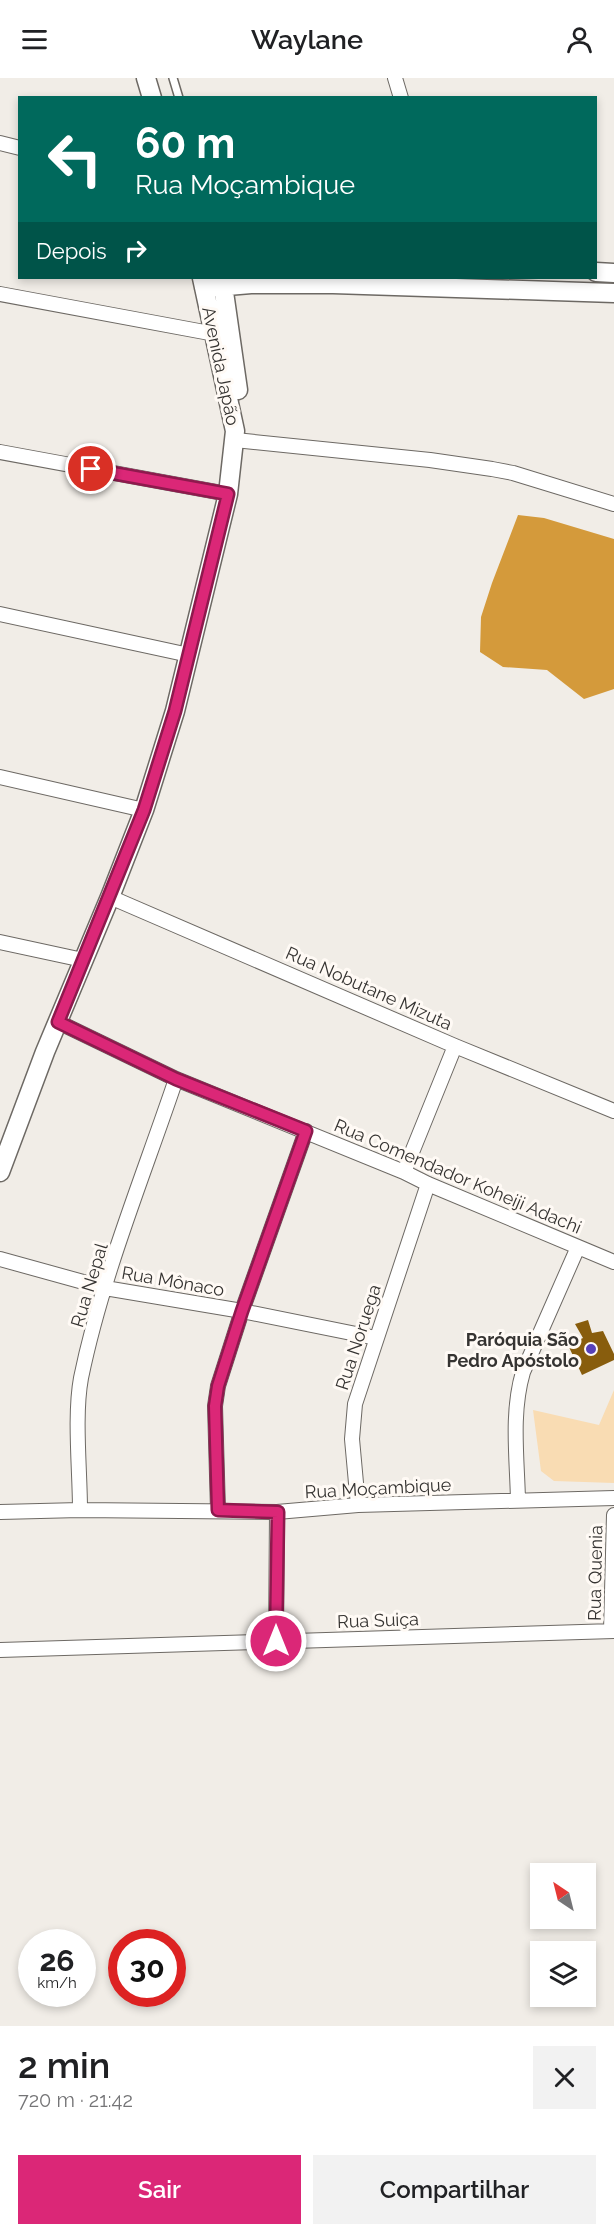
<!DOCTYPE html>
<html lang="pt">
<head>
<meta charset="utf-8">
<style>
	:root { --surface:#fff; --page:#f2f2f2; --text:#202124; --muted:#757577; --accent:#db2777 }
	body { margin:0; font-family:Raleway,sans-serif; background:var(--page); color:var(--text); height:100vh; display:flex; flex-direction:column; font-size:22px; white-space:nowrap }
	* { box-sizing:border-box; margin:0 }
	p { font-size:20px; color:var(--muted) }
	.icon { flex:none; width:33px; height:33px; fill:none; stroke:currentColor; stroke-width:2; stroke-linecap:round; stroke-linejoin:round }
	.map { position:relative; height:1948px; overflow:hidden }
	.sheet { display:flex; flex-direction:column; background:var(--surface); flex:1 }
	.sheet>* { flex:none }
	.top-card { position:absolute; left:18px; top:18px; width:579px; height:183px; border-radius:0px; box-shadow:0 3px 9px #0003; background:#00695c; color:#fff; overflow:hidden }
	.needle { width:39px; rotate:325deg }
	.controls { position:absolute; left:530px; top:1785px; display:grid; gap:12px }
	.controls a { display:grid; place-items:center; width:66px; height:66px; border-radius:0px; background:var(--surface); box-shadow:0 3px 9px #0003; font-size:30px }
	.speed { position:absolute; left:18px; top:1851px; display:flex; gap:12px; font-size:30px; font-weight:700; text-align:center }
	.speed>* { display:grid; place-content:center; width:78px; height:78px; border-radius:50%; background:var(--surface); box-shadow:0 3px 9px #0003; line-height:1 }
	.speed small { font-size:15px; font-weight:400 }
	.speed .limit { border:9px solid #d22; background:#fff; color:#111 }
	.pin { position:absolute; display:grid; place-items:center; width:51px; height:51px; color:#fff; margin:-26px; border:3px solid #fff; border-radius:50%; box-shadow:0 2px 6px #0007 }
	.me { position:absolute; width:66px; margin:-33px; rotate:0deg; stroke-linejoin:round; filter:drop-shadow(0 0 4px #0008) }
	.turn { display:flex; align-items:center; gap:21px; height:126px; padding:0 18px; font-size:27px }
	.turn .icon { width:78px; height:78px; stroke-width:2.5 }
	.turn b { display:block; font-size:42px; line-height:51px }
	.then { display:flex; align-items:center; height:57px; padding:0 18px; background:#0003; gap:12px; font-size:22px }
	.round { display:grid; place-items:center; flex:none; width:63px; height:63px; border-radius:0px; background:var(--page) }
	.summary { display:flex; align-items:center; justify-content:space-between; height:102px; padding:0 18px }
	h1 { font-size:36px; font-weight:600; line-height:45px }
	.cta { display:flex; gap:12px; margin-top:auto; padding:12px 18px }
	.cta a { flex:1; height:69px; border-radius:0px; background:var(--accent); color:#fff; font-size:24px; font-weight:600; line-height:69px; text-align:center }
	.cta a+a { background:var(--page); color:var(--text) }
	header { display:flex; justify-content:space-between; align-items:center; height:78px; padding:0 18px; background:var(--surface); font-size:27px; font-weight:600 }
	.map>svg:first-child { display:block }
</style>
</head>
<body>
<header><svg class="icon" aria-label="menu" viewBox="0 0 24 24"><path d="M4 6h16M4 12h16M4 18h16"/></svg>Waylane<svg class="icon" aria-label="person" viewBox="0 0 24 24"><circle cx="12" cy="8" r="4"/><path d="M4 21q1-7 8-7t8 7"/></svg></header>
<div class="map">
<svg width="614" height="1948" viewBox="0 0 614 1948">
	<rect width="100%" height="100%" fill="#f1ede7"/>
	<!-- green -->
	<path fill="#f9dcb3" d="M614 1312V1405L554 1403 541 1393 533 1332 599 1347Z"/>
	<!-- water -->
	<path fill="#d49a3b" d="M518 437 544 440 614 461V611L584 621 547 592 503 589 480 574 481 539 492 505Z"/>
	<!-- building -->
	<path fill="#885d0d" d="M588 1242 592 1255 603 1253 614 1276V1282L582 1297 568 1267 583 1260 575 1246Z"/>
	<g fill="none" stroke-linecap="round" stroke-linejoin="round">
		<defs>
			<path id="service" d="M173 0 179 20"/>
			<path id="minor" d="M395 0 401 20
				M0 65 20 70
				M0 216 215 256
				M235 362 430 382 492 391 513 395 614 426
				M0 374 228 416
				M0 536 189 577
				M0 699 144 732
				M110 819 455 968 614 1033
				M0 864 83 882
				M58 944 176 1001 404 1094 428 1106 614 1184
				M404 1094 455 968
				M0 1181 105 1210 242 1233 376 1260
				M518 1422C517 1379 511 1335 523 1294L578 1169
				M358 1427 352 1361 355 1326 428 1106
				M80 1432C80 1393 74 1338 81 1300 102 1198 143 1099 176 1001
				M218 1432 215 1328 218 1308 242 1233 306 1053
				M0 1434 80 1432 277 1434 358 1427 614 1420
				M611 1553 614 1437
				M276 1563 277 1434
				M0 1572 614 1553"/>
			<path id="secondary" d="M146 0 152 20
				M596 194 614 195
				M222 200 238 312
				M204 210 251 206H333L614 215
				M0 1094 45 974 110 819 144 732 175 633 228 416 235 353 202 200"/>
		</defs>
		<!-- service casing -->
		<use href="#service" stroke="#6d6964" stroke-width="10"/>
		<!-- minor casing -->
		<use href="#minor" stroke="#6d6964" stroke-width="16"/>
		<!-- secondary casing -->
		<use href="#secondary" stroke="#6d6964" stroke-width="21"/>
		<!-- service -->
		<use href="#service" stroke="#fff" stroke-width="7"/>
		<!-- minor -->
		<use href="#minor" stroke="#fff" stroke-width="14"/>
		<!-- secondary -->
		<use href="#secondary" stroke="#fff" stroke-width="18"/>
	</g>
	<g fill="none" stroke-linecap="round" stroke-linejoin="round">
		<defs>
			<path id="route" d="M91 391 228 416 175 633 144 732 58 944 176 1001 306 1053 242 1233 218 1308 215 1328 218 1432 278 1434 276 1563"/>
		</defs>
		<!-- route casing -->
		<use href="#route" stroke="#8e194d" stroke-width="15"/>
		<!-- route -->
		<use href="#route" stroke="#db2777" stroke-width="10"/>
	</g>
	<!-- markers -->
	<circle fill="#5740b8" stroke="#fffaf5" stroke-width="2" cx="591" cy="1271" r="6"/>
	<g text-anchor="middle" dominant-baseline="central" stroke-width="6" stroke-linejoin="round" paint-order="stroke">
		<!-- street labels -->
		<g font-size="18" fill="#363432" stroke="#fffaf5">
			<text transform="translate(221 288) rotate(78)">Avenida Japão</text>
			<text transform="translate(369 910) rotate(24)">Rua Nobutane Mizuta</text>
			<text transform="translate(458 1098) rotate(23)">Rua Comendador Koheiji Adachi</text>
			<text transform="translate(173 1203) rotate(10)">Rua Mônaco</text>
			<text transform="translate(89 1207) rotate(-73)">Rua Nepal</text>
			<text transform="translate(358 1259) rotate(-72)">Rua Noruega</text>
			<text transform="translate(378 1410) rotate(-3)">Rua Moçambique</text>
			<text transform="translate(595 1495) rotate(-89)">Rua Quenia</text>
			<text transform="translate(378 1542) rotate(-2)">Rua Suiça</text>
		</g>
		<!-- poi labels -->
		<g font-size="18" font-weight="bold" fill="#363432" stroke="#fffaf5" text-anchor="end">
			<text x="579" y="1261">Paróquia São<tspan x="579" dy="21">Pedro Apóstolo</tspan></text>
		</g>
	</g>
</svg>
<div class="controls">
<a><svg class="needle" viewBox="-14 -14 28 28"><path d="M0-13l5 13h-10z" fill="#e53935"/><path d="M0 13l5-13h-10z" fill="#757577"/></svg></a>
<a><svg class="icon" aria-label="layers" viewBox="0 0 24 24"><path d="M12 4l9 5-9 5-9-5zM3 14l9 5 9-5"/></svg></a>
</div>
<div class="speed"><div>26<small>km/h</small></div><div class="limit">30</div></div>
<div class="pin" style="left:91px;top:391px;background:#d93025"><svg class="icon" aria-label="arrive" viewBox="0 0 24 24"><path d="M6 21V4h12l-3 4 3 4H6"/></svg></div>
<svg class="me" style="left:276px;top:1563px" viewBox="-20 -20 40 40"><circle r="17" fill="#db2777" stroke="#fff" stroke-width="3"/><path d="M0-11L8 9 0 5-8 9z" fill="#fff"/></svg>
<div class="top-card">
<div class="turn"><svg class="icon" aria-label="left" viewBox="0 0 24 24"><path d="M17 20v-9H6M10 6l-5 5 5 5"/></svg><div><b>60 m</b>Rua Moçambique</div></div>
<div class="then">Depois<svg class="icon" aria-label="right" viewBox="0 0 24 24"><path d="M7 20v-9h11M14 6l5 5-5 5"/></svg></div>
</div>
</div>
<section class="sheet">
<div class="summary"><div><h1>2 min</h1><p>720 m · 21:42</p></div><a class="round"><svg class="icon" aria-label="close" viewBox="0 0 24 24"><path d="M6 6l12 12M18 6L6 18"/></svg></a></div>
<div class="cta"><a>Sair</a><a>Compartilhar</a></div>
</section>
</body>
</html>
